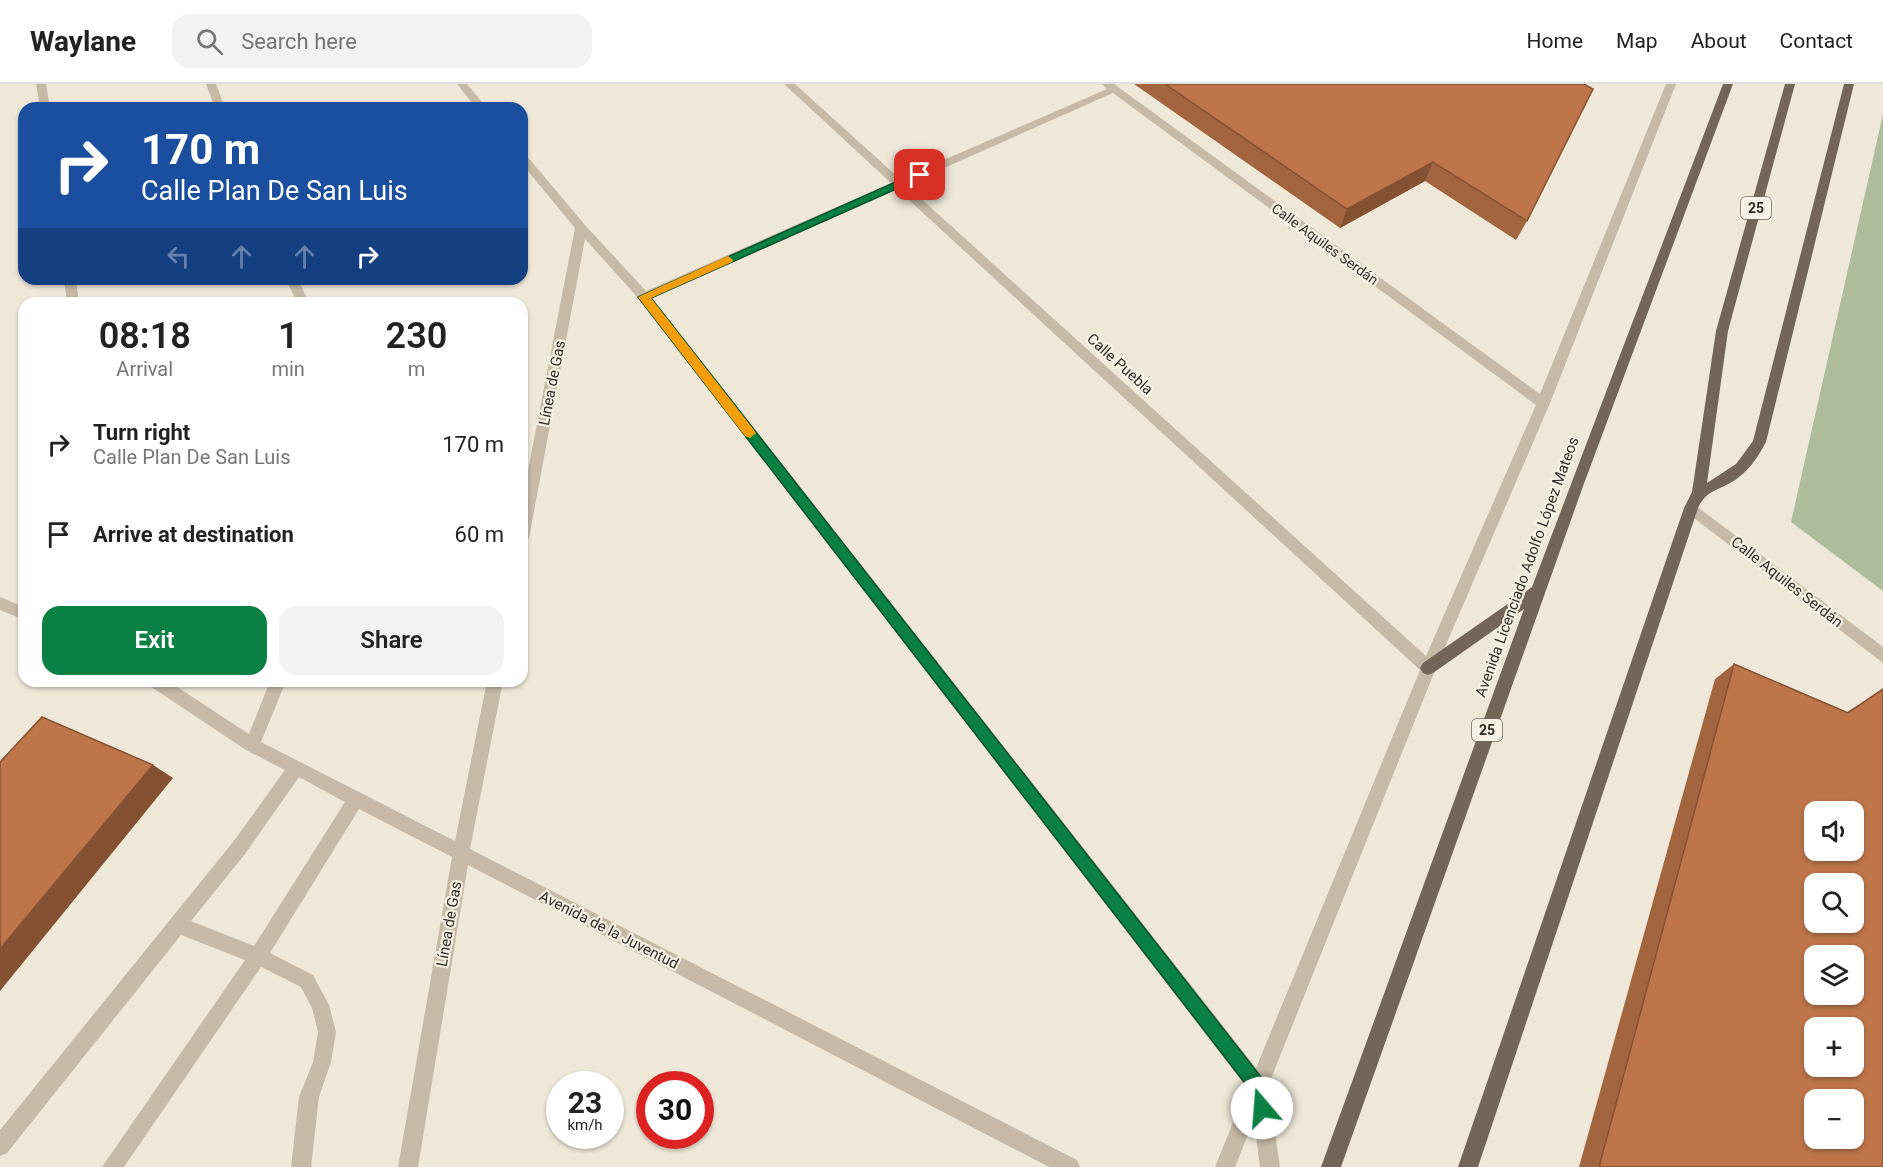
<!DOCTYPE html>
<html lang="en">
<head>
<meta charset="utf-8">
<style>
	:root { --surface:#fff; --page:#f2f2f2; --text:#222; --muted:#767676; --line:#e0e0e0; --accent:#0b8043 }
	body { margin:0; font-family:Roboto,sans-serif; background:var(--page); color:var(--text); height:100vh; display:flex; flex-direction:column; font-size:22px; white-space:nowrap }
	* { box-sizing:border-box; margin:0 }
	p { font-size:20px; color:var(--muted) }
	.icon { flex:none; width:33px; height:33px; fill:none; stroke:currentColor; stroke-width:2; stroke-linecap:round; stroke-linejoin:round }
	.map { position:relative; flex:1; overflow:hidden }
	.sheet { position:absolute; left:18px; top:213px; width:510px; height:390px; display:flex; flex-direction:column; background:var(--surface); border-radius:18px; box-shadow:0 2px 4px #0004 }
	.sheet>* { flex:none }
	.banner { position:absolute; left:18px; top:18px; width:510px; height:183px; border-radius:18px; box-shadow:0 2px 4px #0004; background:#1a4fa0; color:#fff; overflow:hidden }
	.controls { position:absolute; left:1804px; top:717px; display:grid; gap:12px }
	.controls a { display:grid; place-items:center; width:60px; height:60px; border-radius:12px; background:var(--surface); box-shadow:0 2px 4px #0004; font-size:30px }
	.speed { position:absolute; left:546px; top:987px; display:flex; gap:12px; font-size:30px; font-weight:700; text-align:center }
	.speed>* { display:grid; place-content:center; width:78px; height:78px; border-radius:50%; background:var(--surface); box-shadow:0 2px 4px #0004; line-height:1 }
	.speed small { font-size:15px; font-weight:400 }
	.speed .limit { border:9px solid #d22; background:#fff; color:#111 }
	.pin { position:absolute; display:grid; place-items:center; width:51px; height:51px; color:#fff; margin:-26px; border-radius:12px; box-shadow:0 3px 9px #0006 }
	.me { position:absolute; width:66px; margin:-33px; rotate:342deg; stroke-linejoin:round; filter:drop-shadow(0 0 4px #0008) }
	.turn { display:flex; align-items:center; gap:21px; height:126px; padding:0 24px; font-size:27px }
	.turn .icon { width:78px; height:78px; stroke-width:2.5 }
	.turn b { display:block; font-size:42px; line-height:51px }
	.lanes { display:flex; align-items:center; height:57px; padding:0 24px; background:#0003; justify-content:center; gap:30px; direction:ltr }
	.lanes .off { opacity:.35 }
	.eta { display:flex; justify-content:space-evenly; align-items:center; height:102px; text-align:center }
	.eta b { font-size:36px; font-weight:600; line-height:42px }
	.cta { display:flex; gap:12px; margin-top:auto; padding:12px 24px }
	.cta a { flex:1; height:69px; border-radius:18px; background:var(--accent); color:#fff; font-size:24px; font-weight:600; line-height:69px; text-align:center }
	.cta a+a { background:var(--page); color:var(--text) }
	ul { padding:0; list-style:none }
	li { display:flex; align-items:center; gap:18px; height:90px; padding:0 24px }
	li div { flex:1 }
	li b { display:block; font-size:22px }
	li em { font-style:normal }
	header { display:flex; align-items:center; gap:36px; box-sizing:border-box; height:84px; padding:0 30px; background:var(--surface); border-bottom:2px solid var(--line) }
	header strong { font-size:28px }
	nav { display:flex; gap:33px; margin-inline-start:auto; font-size:21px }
	.search { width:420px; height:54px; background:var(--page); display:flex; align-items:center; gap:15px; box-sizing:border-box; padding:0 21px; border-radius:18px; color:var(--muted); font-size:22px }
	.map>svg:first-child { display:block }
</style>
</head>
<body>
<header>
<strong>Waylane</strong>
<div class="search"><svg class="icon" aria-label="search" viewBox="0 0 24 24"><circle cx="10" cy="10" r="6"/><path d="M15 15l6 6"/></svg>Search here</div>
<nav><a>Home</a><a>Map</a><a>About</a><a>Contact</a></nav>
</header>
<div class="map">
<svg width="1883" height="1083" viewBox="0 0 1883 1083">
	<rect width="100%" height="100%" fill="#efe8d9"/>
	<!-- green -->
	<path fill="#adbd9b" d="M1883 30V507L1791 438Z"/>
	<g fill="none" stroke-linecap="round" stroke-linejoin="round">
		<!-- minor -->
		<path fill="#c6b9a6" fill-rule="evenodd" d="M36 0H46L50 24H40Z
			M206 0H216L225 24H215Z
			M457 0H467L487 24H476Z
			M784 0H795L900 95 1107 5 1102 0H1114L1540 310 1666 0H1676L1550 319 1436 584 1268 1002 1280 1083H1260L1254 1036 1235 1083H1215L1247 1004 640 216 585 155 529 454 527 458 522 460V417L575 144 522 80V70L526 71 585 141 646 207 891 99ZM1113 9 1536 321 1426 572 906 101ZM897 105 1420 586 1256 984 652 214Z
			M64 195H76L79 219H67Z
			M286 195H298L309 219H297Z
			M1691 418 1883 563V579L1686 428 1684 424 1686 420Z
			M0 513 24 523V536L0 526Z
			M147 597H168L249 650 270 597H286L261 658 455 757 487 597H503L470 765 1077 1076 1080 1083H1049L468 781 418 1083H398L452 773 359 725 270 869 313 891 329 921 336 948 331 978 319 1013 311 1083H291L299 1013 313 978 318 948 312 924 301 903 261 883 124 1083H102L245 876 181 851 7 1069 0 1072V1046L233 758 285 686 246 666 150 602ZM299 693 345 718 254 862 191 837 245 770Z"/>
		<!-- major -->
		<path fill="#746559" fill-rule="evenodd" d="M1723 0H1733L1582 405 1341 1083H1321L1524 525 1433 589 1428 591 1423 589 1420 584 1423 579 1532 503Z
			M1785 0H1795L1728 247 1707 399 1736 380 1753 357 1844 0H1854L1766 358C1759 371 1751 384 1739 393 1722 407 1708 403 1698 424L1478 1083H1458L1684 424 1692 408 1716 247Z"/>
	</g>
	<!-- wall -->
	<path fill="#a3653f" d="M1134 0H1584L1527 137 1516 156 1425 97 1340 144Z
		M1734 580 1847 628 1883 605V1083H1579L1715 595Z"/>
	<!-- shaded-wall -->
	<path fill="#845233" d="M1433 78 1425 97 1340 144 1347 125Z
		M153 681 173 694 0 907V865Z"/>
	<!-- building -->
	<path fill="#bd7549" stroke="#845233" stroke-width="1.5" fill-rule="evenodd" d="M1165 0H1584L1593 5 1527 137 1433 78 1347 125Z
		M1734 580 1848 629 1883 605V1083H1599ZM1815 728H1854V766H1815ZM1815 800H1854V838H1815ZM1815 872H1854V910H1815ZM1815 944H1854V982H1815ZM1815 1016H1854V1054H1815Z
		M42 633 153 681 0 865V678Z"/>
	<!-- route -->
	<path fill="#0b8043" stroke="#07532c" stroke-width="1.5" d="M920 87 925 91 923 93 651 214 1265 998 1271 1024 1268 1030 1262 1033 1256 1030 1251 1007 638 213Z"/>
	<!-- slow -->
	<path fill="#f59e0b" d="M728 172 733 176 732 178 651 214 754 346 756 349 750 354 745 352 638 213Z"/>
	<g text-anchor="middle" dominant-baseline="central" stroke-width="4.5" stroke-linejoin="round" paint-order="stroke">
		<!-- shield labels -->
		<g fill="#f7f1e5" stroke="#6e6760" stroke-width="1.5">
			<rect x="1741" y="113" width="30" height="22" rx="4.5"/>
			<rect x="1472" y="635" width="30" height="22" rx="4.5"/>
		</g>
		<g font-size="14" font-weight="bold" fill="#332c27">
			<text x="1756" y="124">25</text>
			<text x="1487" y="646">25</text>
		</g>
		<!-- far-street labels -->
		<g font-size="14" fill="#332c27" stroke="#f7f1e5">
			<text transform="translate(1325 160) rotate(36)">Calle Aquiles Serdán</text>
		</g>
		<!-- street labels -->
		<g font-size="15" fill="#332c27" stroke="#f7f1e5">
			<text transform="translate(1120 280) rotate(42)">Calle Puebla</text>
			<text transform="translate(552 299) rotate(-79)">Línea de Gas</text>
			<text transform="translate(1527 483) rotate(-70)">Avenida Licenciado Adolfo López Mateos</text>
			<text transform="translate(1787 498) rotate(38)">Calle Aquiles Serdán</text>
			<text transform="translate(449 840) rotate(-80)">Línea de Gas</text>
			<text transform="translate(609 846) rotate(27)">Avenida de la Juventud</text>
		</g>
	</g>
</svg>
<div class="controls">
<a><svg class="icon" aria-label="sound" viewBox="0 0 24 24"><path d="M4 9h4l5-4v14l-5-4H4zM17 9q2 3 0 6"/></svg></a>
<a><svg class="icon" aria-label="search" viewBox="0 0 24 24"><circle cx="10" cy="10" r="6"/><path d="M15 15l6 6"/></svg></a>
<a><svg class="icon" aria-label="layers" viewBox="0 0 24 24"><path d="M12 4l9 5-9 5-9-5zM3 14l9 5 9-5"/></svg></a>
<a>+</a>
<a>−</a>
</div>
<div class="speed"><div>23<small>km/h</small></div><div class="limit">30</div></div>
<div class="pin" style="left:920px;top:91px;background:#d93025"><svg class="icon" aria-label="arrive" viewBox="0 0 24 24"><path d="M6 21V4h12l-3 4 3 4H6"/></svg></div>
<svg class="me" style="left:1262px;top:1024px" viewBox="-20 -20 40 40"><circle r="19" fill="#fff"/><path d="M0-13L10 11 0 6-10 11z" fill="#0b8043"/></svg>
<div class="banner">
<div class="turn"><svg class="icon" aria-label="right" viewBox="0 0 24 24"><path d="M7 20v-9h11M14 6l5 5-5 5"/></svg><div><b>170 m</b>Calle Plan De San Luis</div></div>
<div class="lanes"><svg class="icon off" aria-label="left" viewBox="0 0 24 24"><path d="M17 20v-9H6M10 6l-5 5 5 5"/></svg><svg class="icon off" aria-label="ahead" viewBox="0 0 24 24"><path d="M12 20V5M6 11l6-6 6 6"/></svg><svg class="icon off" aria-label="ahead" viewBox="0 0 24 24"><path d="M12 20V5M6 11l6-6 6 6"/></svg><svg class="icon" aria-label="right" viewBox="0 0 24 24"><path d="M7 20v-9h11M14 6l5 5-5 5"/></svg></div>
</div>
<section class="sheet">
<div class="eta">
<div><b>08:18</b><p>Arrival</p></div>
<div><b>1</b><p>min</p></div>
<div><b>230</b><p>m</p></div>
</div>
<ul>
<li><svg class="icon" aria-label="right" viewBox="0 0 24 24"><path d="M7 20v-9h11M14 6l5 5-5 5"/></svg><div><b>Turn right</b><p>Calle Plan De San Luis</p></div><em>170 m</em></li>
<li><svg class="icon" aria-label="arrive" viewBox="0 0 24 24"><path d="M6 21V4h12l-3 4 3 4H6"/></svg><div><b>Arrive at destination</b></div><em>60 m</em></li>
</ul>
<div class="cta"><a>Exit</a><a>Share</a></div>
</section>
</div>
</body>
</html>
